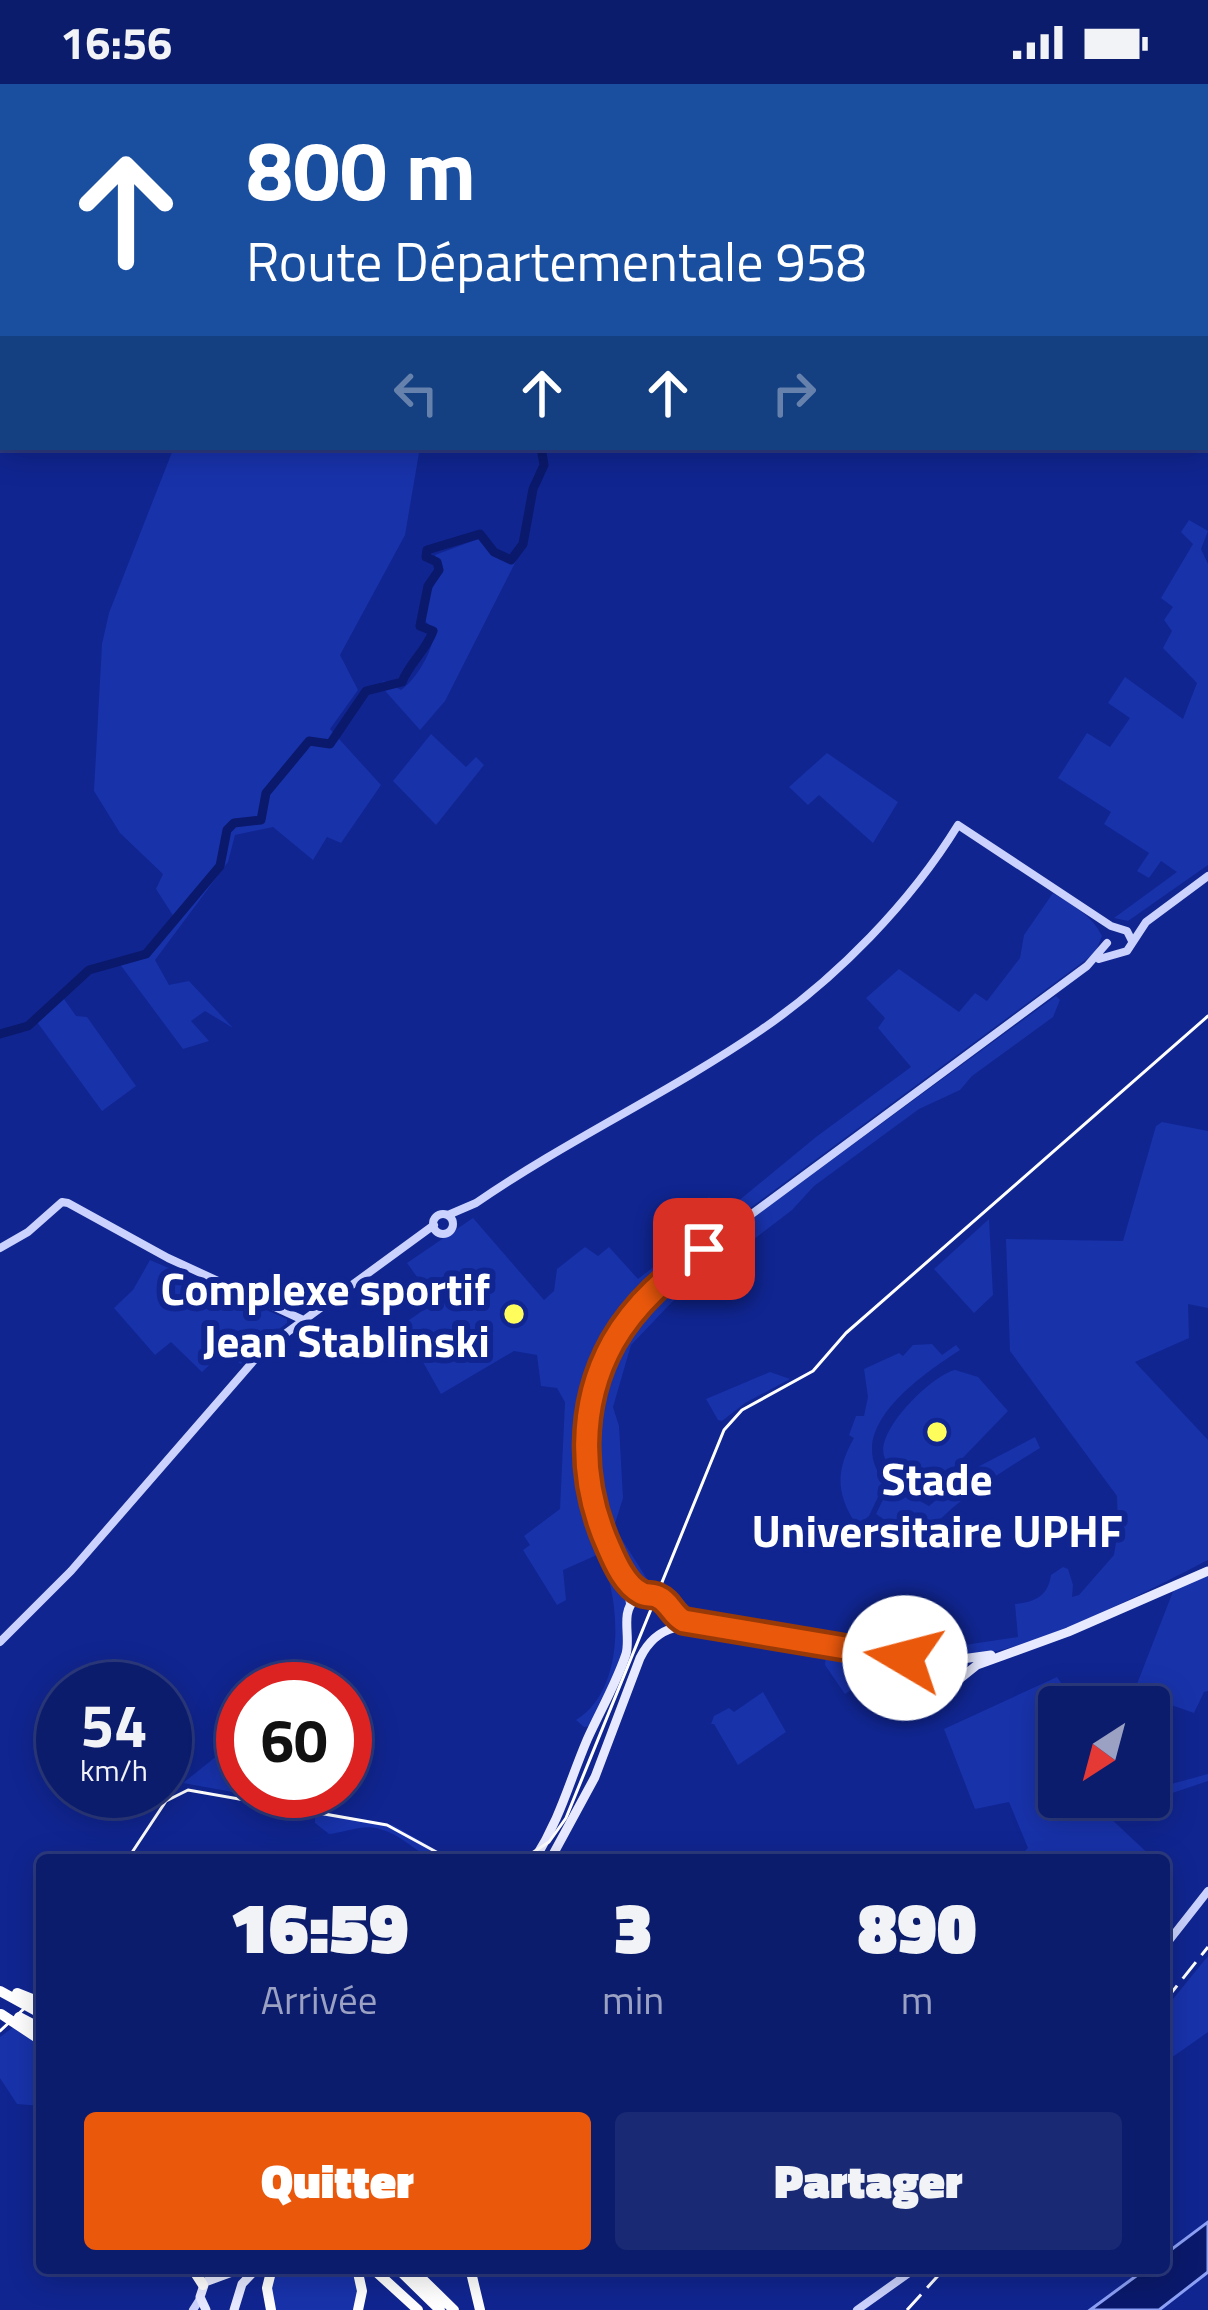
<!DOCTYPE html>
<html lang="fr">
<head>
<meta charset="utf-8">
<style>
	:root { --surface:#0c1c6c; --page:#1a2974; --text:#f1f3f6; --muted:#9aa1c2; --line:#2c3a7f; --accent:#ea580c }
	body { margin:0; font-family:"Titillium Web",sans-serif; background:var(--page); color:var(--text); height:100vh; display:flex; flex-direction:column; font-size:45px; white-space:nowrap }
	* { box-sizing:border-box; margin:0 }
	p { font-size:39px; color:var(--muted) }
	.icon { flex:none; width:66px; height:66px; fill:none; stroke:currentColor; stroke-width:2; stroke-linecap:round; stroke-linejoin:round }
	.map { position:relative; flex:1; overflow:hidden }
	.details { position:absolute; left:36px; top:1770px; width:1134px; height:420px; display:flex; flex-direction:column; background:var(--surface); border-radius:12px; box-shadow:0 6px 30px #0003,0 0 0 3px var(--line) }
	.details>* { flex:none }
	.banner { position:absolute; left:0px; top:0px; width:1209px; height:366px; box-shadow:0 6px 30px #0003,0 0 0 3px var(--line); background:#1a4fa0; color:#fff; overflow:hidden }
	.needle { width:78px; rotate:216deg }
	.controls { position:absolute; left:1038px; top:1602px; display:grid; gap:24px }
	.controls a { display:grid; place-items:center; width:132px; height:132px; border-radius:12px; background:var(--surface); box-shadow:0 6px 30px #0003,0 0 0 3px var(--line); font-size:60px }
	.speed { position:absolute; left:36px; top:1578px; display:flex; gap:24px; font-size:60px; font-weight:700; text-align:center }
	.speed>* { display:grid; place-content:center; width:156px; height:156px; border-radius:50%; background:var(--surface); box-shadow:0 6px 30px #0003,0 0 0 3px var(--line); line-height:1 }
	.speed small { font-size:30px; font-weight:400 }
	.speed .limit { border:18px solid #d22; background:#fff; color:#111 }
	.pin { position:absolute; display:grid; place-items:center; width:102px; height:102px; color:#fff; margin:-51px; border-radius:24px; box-shadow:0 6px 18px #0006 }
	.me { position:absolute; width:132px; margin:-66px; rotate:278deg; stroke-linejoin:round; filter:drop-shadow(0 0 9px #0008) }
	.turn { display:flex; align-items:center; gap:42px; height:252px; padding:0 48px; font-size:54px }
	.turn .icon { width:156px; height:156px; stroke-width:2.5 }
	.turn b { display:block; font-size:84px; line-height:102px }
	.lanes { display:flex; align-items:center; height:114px; padding:0 48px; background:#0003; justify-content:center; gap:60px; direction:ltr }
	.lanes .off { opacity:.35 }
	.eta { display:flex; justify-content:space-evenly; align-items:center; height:204px; text-align:center }
	.eta b { font-size:72px; font-weight:800; line-height:84px }
	.cta { display:flex; gap:24px; margin-top:auto; padding:24px 48px }
	.cta a { flex:1; height:138px; border-radius:12px; background:var(--accent); color:#fff; font-size:48px; font-weight:800; line-height:138px; text-align:center }
	.cta a+a { background:var(--page); color:var(--text) }
	.status { display:flex; justify-content:space-between; align-items:center; height:84px; padding:0 60px; background:var(--surface); direction:ltr }
	.status svg { height:33px; fill:currentColor }
	.map>svg:first-child { display:block }
</style>
</head>
<body>
<div class="status"><b>16:56</b><svg viewBox="0 0 49 12"><path d="M0 12V9h3v3zM5 12V6h3v6zM10 12V3h3v9zM15 12V0h3v12zM26 1h20v11H26zM47 4h2v5h-2z"/></svg></div>
<div class="map">
<svg width="1208" height="2226" viewBox="0 0 1208 2226">
	<rect width="100%" height="100%" fill="#102590"/>
	<!-- green -->
	<path fill="#1832aa" d="M174 363H420L405 451 340 571 358 606 330 645 381 701 341 759 327 753 313 776 273 743 235 751 228 778 155 876 169 901 189 897 233 944 205 927 191 937 209 957 183 965 116 875 146 866 174 833 156 805 163 790 120 749 94 707 102 560 109 529Z
		M1189 436 1208 447 1201 465 1208 480V781L1128 837 1114 834 1177 788 1161 777 1149 794 1137 787 1149 769 1104 740 1111 728 1058 694 1087 649 1110 663 1130 634 1108 619 1125 593 1183 635 1197 599 1163 564 1172 547 1164 536 1173 523 1161 514 1193 460 1181 448Z
		M481 454 505 470 518 473 445 617 420 646 379 600 384 597 401 606C417 595 435 564 434 545L426 538C425 518 431 504 442 487L435 471Z
		M431 650 466 683 476 673 484 681 436 741 393 697Z
		M827 669 898 718 873 759 819 711 808 721 789 703Z
		M1053 809C1072 821 1092 831 1102 852L1095 869 669 1184C598 1242 563 1340 588 1429 595 1455 615 1489 628 1514L622 1533 626 1562 592 1642 584 1643 576 1636C626 1606 622 1515 599 1470L563 1486 566 1516 557 1521 523 1466 530 1461 524 1452 560 1425 565 1318 557 1304 541 1302 537 1271 514 1267 441 1310 402 1241 435 1218 407 1179 473 1134 544 1216 554 1207 557 1185 585 1163 598 1172 609 1163 638 1195 691 1154 660 1121H684L691 1128 709 1113 725 1128 816 1053 911 983 878 944 885 934 866 914 899 885 959 928 975 909 987 917 1020 874 1024 851Z
		M1056 912 1060 916 1053 933 972 992 960 1006 919 1025 814 1102 792 1126 673 1217 631 1261 613 1323 619 1342 623 1414 614 1443 649 1498 638 1503C609 1471 598 1434 594 1392 586 1303 613 1246 680 1187Z
		M64 915 76 932 87 933 136 1002 102 1027 37 938Z
		M1162 1038 1208 1047V1224L1188 1220 1189 1254 1135 1278 1208 1356V1476C1157 1502 1006 1583 954 1569L951 1563 1018 1553 1015 1520C1035 1518 1048 1512 1051 1491L1063 1483 1068 1485 1073 1501 1072 1513 1079 1511 1114 1471 1118 1445 1117 1412 1010 1267 1006 1155 1123 1157 1156 1042Z
		M989 1135 993 1211 974 1229 934 1185Z
		M150 1176 287 1235V1239L254 1264 241 1280 223 1268 202 1288 171 1258 155 1271 114 1224 133 1206Z
		M932 1260 942 1271 956 1261 960 1266C920 1292 841 1346 885 1398L869 1432 860 1439 854 1437C835 1407 837 1384 854 1354L849 1351 856 1332H864L868 1313 864 1285 899 1269 903 1272 913 1261Z
		M955 1286 978 1293 1008 1327 927 1411C913 1399 890 1392 884 1372 876 1346 932 1291 955 1286Z
		M770 1288 790 1295 745 1319 722 1337 718 1336 706 1315Z
		M1035 1353 1040 1364C1007 1385 937 1425 922 1461L876 1430 890 1401 929 1422 972 1386Z
		M1208 1490V1607L1204 1608 1194 1629 1148 1613 1128 1623 1174 1505Z
		M826 1569C877 1577 906 1576 932 1625L920 1630 916 1622 907 1619 883 1629 863 1598 845 1610 825 1581Z
		M1057 1593 1078 1623H1059V1713H1149V1706L1208 1690V1697L1107 1731 1155 1776H1015L1028 1764 1009 1718 975 1725 944 1645Z
		M763 1608 786 1648 738 1681 714 1640H711L714 1632 729 1624 734 1628Z
		M243 1651V1707H305L309 1722 183 1699Z
		M315 1727 393 1741 454 1776C412 1776 412 1752 376 1744 360 1741 343 1749 329 1750L315 1739Z
		M1208 1872V1948L1174 1972 1164 1970V1926Z
		M15 1942 42 1960V2022L17 2020 0 1994V1953Z
		M277 2184H353L358 2204 354 2226H275L271 2204Z"/>
	<!-- water -->
	<path fill="#0a196c" stroke="#8ca0f6" stroke-width="3" d="M1208 2138V2188L1159 2226H1090L1147 2184H1164V2171Z"/>
	<g fill="none" stroke-linecap="round" stroke-linejoin="round">
		<!-- river -->
		<path stroke="#0a196c" stroke-width="9" d="M546 0V3
			M0 950 28 942 89 886 146 870 220 782 227 746 234 739 261 736 266 709 309 657 330 660 366 607 402 598C410 578 426 567 433 547L420 542 428 502 439 486 437 478 426 473 427 466 480 450 494 468 511 476 523 460 533 405 544 381 541 363"/>
		<!-- secondary -->
		<path stroke="#cad2fd" stroke-width="8" d="M1099 875 1127 867 1146 838 1208 792
			M433 1140a10 10 0 1 1 20 0a10 10 0 1 1-20 0Z
			M448 1131 476 1119C567 1056 669 1009 761 946 837 894 910 819 958 741L1111 842 1127 847 1132 857
			M0 1164 28 1148 62 1118 68 1119 168 1174 301 1235
			M630 1520C628 1490 605 1462 596 1433 567 1343 601 1249 672 1189L1087 882 1107 859
			M0 1558 71 1487 263 1266 434 1141
			M1164 1863 1208 1807
			M193 2226 200 2215
			M857 2226 916 2184"/>
		<!-- primary -->
		<path stroke="#e6e9ff" stroke-width="9" d="M885 1572 917 1574 939 1568 962 1575 991 1571
			M534 1776C561 1733 568 1701 587 1656 600 1627 616 1600 626 1570 631 1553 620 1528 635 1516 650 1503 665 1515 671 1530L691 1539
			M550 1776 595 1693 640 1574C647 1560 658 1548 674 1544 700 1537 844 1569 880 1575L907 1585 928 1605 942 1609 977 1581 1068 1548 1208 1487
			M206 2226 200 2213 205 2198 243 2184
			M234 2226 242 2200 257 2184"/>
		<!-- highway -->
		<path stroke="#fff" stroke-width="10" d="M0 1907 42 1930
			M17 1909 42 1919
			M1 1930 42 1957
			M19 1933 42 1945
			M192 2184 203 2201
			M357 2184 362 2207 358 2226
			M372 2184 418 2226
			M397 2184 440 2226
			M411 2184 454 2226
			M470 2184 480 2226
			M271 2226 267 2204 272 2184"/>
		<!-- tram -->
		<path stroke="#fff" stroke-width="3" d="M127 1776 166 1717 188 1706 387 1741 451 1776
			M521 1776 549 1758 566 1734 724 1346 742 1326 813 1287 846 1249 1208 932
			M0 1947 42 1908"/>
		<!-- rail -->
		<path stroke="#fff" stroke-width="3" stroke-dasharray="21 9" stroke-linecap="butt" d="M1164 1918 1208 1863
			M907 2226 945 2184"/>
	</g>
	<g fill="none" stroke-linecap="round" stroke-linejoin="round">
		<defs>
			<path id="route" d="M704 1165C668 1192 636 1218 613 1258 578 1321 579 1398 609 1464 615 1478 625 1501 641 1509 646 1512 653 1510 658 1513 670 1518 672 1531 684 1537L905 1574"/>
		</defs>
		<!-- route casing -->
		<use href="#route" stroke="#983908" stroke-width="30"/>
		<!-- route -->
		<use href="#route" stroke="#ea580c" stroke-width="21"/>
	</g>
	<!-- markers -->
	<g fill="#fffd5c" stroke="#102590" stroke-width="4.5">
		<circle cx="514" cy="1230" r="12"/>
		<circle cx="937" cy="1348" r="12"/>
	</g>
	<g text-anchor="middle" dominant-baseline="central" stroke-width="12" stroke-linejoin="round" paint-order="stroke">
		<!-- poi labels -->
		<g font-size="45" font-weight="bold" fill="#fff" stroke="#102590" text-anchor="end">
			<text x="490" y="1204">Complexe sportif<tspan x="490" dy="52">Jean Stablinski</tspan></text>
			<text x="937" y="1394" text-anchor="middle">Stade<tspan x="937" dy="52">Universitaire UPHF</tspan></text>
		</g>
	</g>
</svg>
<div class="controls">
<a><svg class="needle" viewBox="-14 -14 28 28"><path d="M0-13l5 13h-10z" fill="#e53935"/><path d="M0 13l5-13h-10z" fill="#9aa1c2"/></svg></a>
</div>
<div class="speed"><div>54<small>km/h</small></div><div class="limit">60</div></div>
<div class="pin" style="left:704px;top:1165px;background:#d93025"><svg class="icon" aria-label="arrive" viewBox="0 0 24 24"><path d="M6 21V4h12l-3 4 3 4H6"/></svg></div>
<svg class="me" style="left:905px;top:1574px" viewBox="-20 -20 40 40"><circle r="19" fill="#fff"/><path d="M0-13L10 11 0 6-10 11z" fill="#ea580c"/></svg>
<div class="banner">
<div class="turn"><svg class="icon" aria-label="ahead" viewBox="0 0 24 24"><path d="M12 20V5M6 11l6-6 6 6"/></svg><div><b>800 m</b>Route Départementale 958</div></div>
<div class="lanes"><svg class="icon off" aria-label="left" viewBox="0 0 24 24"><path d="M17 20v-9H6M10 6l-5 5 5 5"/></svg><svg class="icon" aria-label="ahead" viewBox="0 0 24 24"><path d="M12 20V5M6 11l6-6 6 6"/></svg><svg class="icon" aria-label="ahead" viewBox="0 0 24 24"><path d="M12 20V5M6 11l6-6 6 6"/></svg><svg class="icon off" aria-label="right" viewBox="0 0 24 24"><path d="M7 20v-9h11M14 6l5 5-5 5"/></svg></div>
</div>
<section class="details">
<div class="eta">
<div><b>16:59</b><p>Arrivée</p></div>
<div><b>3</b><p>min</p></div>
<div><b>890</b><p>m</p></div>
</div>
<div class="cta"><a>Quitter</a><a>Partager</a></div>
</section>
</div>
</body>
</html>
